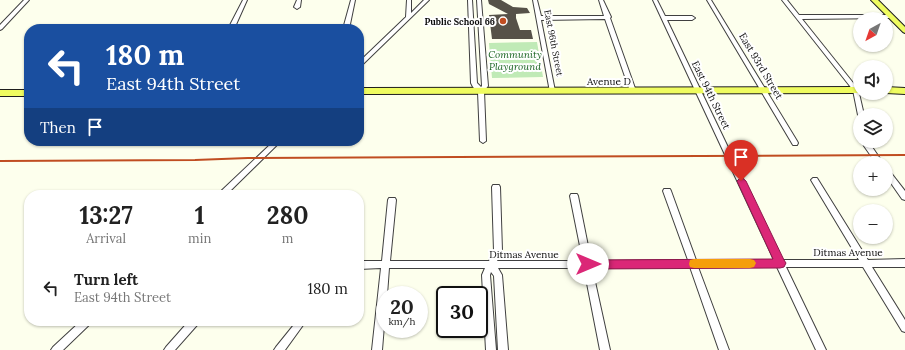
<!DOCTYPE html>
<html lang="en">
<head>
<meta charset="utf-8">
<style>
	:root { --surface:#fff; --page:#f6f6f6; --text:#222; --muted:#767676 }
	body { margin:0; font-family:Lora,serif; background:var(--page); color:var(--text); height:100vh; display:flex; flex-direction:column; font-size:15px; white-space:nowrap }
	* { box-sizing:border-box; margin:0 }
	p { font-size:13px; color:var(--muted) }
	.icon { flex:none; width:22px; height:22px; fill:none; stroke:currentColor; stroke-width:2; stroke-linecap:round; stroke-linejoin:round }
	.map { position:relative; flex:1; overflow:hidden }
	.panel { position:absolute; left:24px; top:190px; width:340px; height:136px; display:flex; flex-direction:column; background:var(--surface); border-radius:16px; box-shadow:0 1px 3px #0004 }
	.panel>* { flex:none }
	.guide { position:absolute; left:24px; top:24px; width:340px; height:122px; border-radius:16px; box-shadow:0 1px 3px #0004; background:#1a4fa0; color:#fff; overflow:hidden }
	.needle { width:26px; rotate:220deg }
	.fabs { position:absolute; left:853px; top:12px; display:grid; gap:8px }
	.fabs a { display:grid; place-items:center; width:40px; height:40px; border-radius:50%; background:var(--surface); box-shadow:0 1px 3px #0004; font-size:20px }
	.speed { position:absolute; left:376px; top:286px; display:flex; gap:8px; font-size:20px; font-weight:700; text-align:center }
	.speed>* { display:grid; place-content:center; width:52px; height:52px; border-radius:50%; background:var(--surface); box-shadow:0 1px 3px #0004; line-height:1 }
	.speed small { font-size:10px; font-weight:400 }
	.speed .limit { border:2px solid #111; border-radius:6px; background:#fff; color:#111 }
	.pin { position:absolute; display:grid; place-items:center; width:34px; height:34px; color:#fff; margin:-41px -17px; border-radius:50% 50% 50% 0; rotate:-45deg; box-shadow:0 0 4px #0007 }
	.pin .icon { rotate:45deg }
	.me { position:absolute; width:44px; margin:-22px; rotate:90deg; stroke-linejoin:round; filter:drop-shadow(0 0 3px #0008) }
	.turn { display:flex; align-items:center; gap:14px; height:84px; padding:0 16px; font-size:18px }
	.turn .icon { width:52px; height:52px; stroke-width:2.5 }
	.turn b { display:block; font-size:28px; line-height:34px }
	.then { display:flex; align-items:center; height:38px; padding:0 16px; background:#0003; gap:8px; font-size:15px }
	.eta { display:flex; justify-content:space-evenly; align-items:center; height:68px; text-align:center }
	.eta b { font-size:24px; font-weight:700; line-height:28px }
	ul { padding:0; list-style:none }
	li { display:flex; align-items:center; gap:12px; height:60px; padding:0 16px }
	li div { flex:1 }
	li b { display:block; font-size:15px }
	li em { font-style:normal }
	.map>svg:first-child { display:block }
</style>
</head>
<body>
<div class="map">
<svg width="905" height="350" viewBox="0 0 905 350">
	<rect width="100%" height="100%" fill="#fdffed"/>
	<!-- green -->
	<path fill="#c0eab6" d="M537 42 543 77 492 78 489 43Z"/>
	<!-- building -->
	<path fill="#565249" d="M488 0H501L513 7 527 8 530 13 516 14V18L520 30H531L533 39H492L489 15 508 14 489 4Z"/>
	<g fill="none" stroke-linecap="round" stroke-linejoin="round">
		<defs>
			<path id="minor" d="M24 0H29L2 29 0 30V25Z
				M243 0H247L234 29H228Z
				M297 0H301L300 7 297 9 294 7Z
				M351 0H355L349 29H343Z
				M407 0H411V13L424 0H429L361 66 359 67V62L406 17Z
				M468 0H472L477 83 481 87 482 86 477 0H481L488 86 484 91 486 141 483 143 480 141 478 92 473 87 471 83Z
				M533 0H537L541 16H604L599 0H603L611 17 610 18 636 91 635 92H631L630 91 605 19 541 20 555 91 554 92H550Z
				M653 0H657L665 16H692L695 18 692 20H667L782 260H859L811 180 813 178H817L868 260 905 259V267H872L905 320V332L902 331 863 267H786L826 350H816L777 267H698L729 350H719L690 267 592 268 610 350H600L584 268H498L502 275 508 350H498L494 276 491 272 490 275 496 350H486L482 275 485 268H389L387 295H385V313L382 350H372L381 268 359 269V261H382L388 200 389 198H395L396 200 390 261H489L494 251 492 187 493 185H499L500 187 502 251 497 261H583L570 196 571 194H577L578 196 591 261 688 260 663 191 664 189H670L671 191 696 260H774Z
				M707 0H711L797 141 798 143 797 145H793Z
				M782 0H787L799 15H892V17L890 18 802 19 858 89 864 115H860V117L858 115 853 90Z
				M274 141H281L226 195H217Z
				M862 141H868L883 163H876L864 146Z
				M886 168 888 169 905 191V200L902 199 886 176Z
				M81 321H91L90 324 63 350H51L53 347Z
				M189 321H199L198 324 175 350H164L166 347Z
				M297 321H306L285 350H274L276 347Z"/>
			<path id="major" d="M871 0H878L905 27V33L903 32Z
				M860 87V93L359 94V88Z
				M886 87 905 88V94L886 93Z
				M0 90H29V96H0Z"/>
		</defs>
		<!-- minor casing -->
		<use href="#minor" stroke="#404040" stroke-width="2"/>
		<!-- major casing -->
		<use href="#major" stroke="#1e1e1e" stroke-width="2"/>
		<!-- minor -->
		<use href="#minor" fill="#fff" fill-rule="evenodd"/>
		<!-- major -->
		<use href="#major" fill="#effc60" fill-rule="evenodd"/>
		<!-- rail -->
		<path stroke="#c04d21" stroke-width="2" d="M0 161 195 160 248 158 905 155"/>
	</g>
	<!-- route -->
	<path fill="#db2777" stroke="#8e194d" d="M741 177 746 181 784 260 786 263 784 267 780 268 588 269 584 268 583 264 584 261 588 260 773 259 737 181Z"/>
	<!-- slow -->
	<path fill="#f59e0b" d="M694 259H750L754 260 756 263 754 267 750 268H694L690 267 689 264 690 260Z"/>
	<!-- markers -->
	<circle fill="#c04d21" stroke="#fff" stroke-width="1.5" cx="503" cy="21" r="4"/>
	<g text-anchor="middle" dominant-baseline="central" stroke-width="4" stroke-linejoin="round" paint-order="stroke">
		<!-- far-poi labels -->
		<g font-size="9" font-weight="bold" fill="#0d0d0d" stroke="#fff" text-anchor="end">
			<text x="495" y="21">Public School 66</text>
		</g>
		<!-- far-street labels -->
		<g font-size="9" fill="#0d0d0d" stroke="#fff">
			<text transform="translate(554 43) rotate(79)">East 96th Street</text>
		</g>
		<!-- park labels -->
		<g font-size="10" font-style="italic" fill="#1c6624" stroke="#fff">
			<text x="515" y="54">Community<tspan x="515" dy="12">Playground</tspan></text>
		</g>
		<!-- street labels -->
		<g font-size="10" fill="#0d0d0d" stroke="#fff">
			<text transform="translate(761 66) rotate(59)">East 93rd Street</text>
			<text x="609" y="81">Avenue D</text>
			<text transform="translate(711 95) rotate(64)">East 94th Street</text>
			<text x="848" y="252">Ditmas Avenue</text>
			<text x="524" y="254">Ditmas Avenue</text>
		</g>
	</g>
</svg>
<div class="fabs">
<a><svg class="needle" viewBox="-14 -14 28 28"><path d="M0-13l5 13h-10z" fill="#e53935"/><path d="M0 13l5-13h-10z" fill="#767676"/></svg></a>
<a><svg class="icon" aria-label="sound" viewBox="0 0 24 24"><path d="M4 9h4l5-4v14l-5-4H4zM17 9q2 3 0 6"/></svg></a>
<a><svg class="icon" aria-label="layers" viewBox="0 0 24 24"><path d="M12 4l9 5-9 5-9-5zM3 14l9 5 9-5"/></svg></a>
<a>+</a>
<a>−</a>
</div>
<div class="speed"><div>20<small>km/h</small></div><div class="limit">30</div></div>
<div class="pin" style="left:741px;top:181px;background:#d93025"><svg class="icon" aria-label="arrive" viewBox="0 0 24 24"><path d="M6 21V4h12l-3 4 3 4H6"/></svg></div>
<svg class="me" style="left:588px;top:264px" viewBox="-20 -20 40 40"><circle r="19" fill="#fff"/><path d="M0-13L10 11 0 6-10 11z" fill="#db2777"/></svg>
<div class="guide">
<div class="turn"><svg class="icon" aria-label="left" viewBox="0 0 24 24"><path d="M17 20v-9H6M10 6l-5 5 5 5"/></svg><div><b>180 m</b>East 94th Street</div></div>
<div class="then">Then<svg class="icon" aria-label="arrive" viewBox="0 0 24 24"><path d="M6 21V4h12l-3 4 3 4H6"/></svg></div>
</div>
<section class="panel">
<div class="eta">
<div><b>13:27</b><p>Arrival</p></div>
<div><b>1</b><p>min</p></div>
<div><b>280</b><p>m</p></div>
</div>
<ul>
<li><svg class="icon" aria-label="left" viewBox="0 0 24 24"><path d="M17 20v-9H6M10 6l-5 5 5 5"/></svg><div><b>Turn left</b><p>East 94th Street</p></div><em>180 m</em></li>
</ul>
</section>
</div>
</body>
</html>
